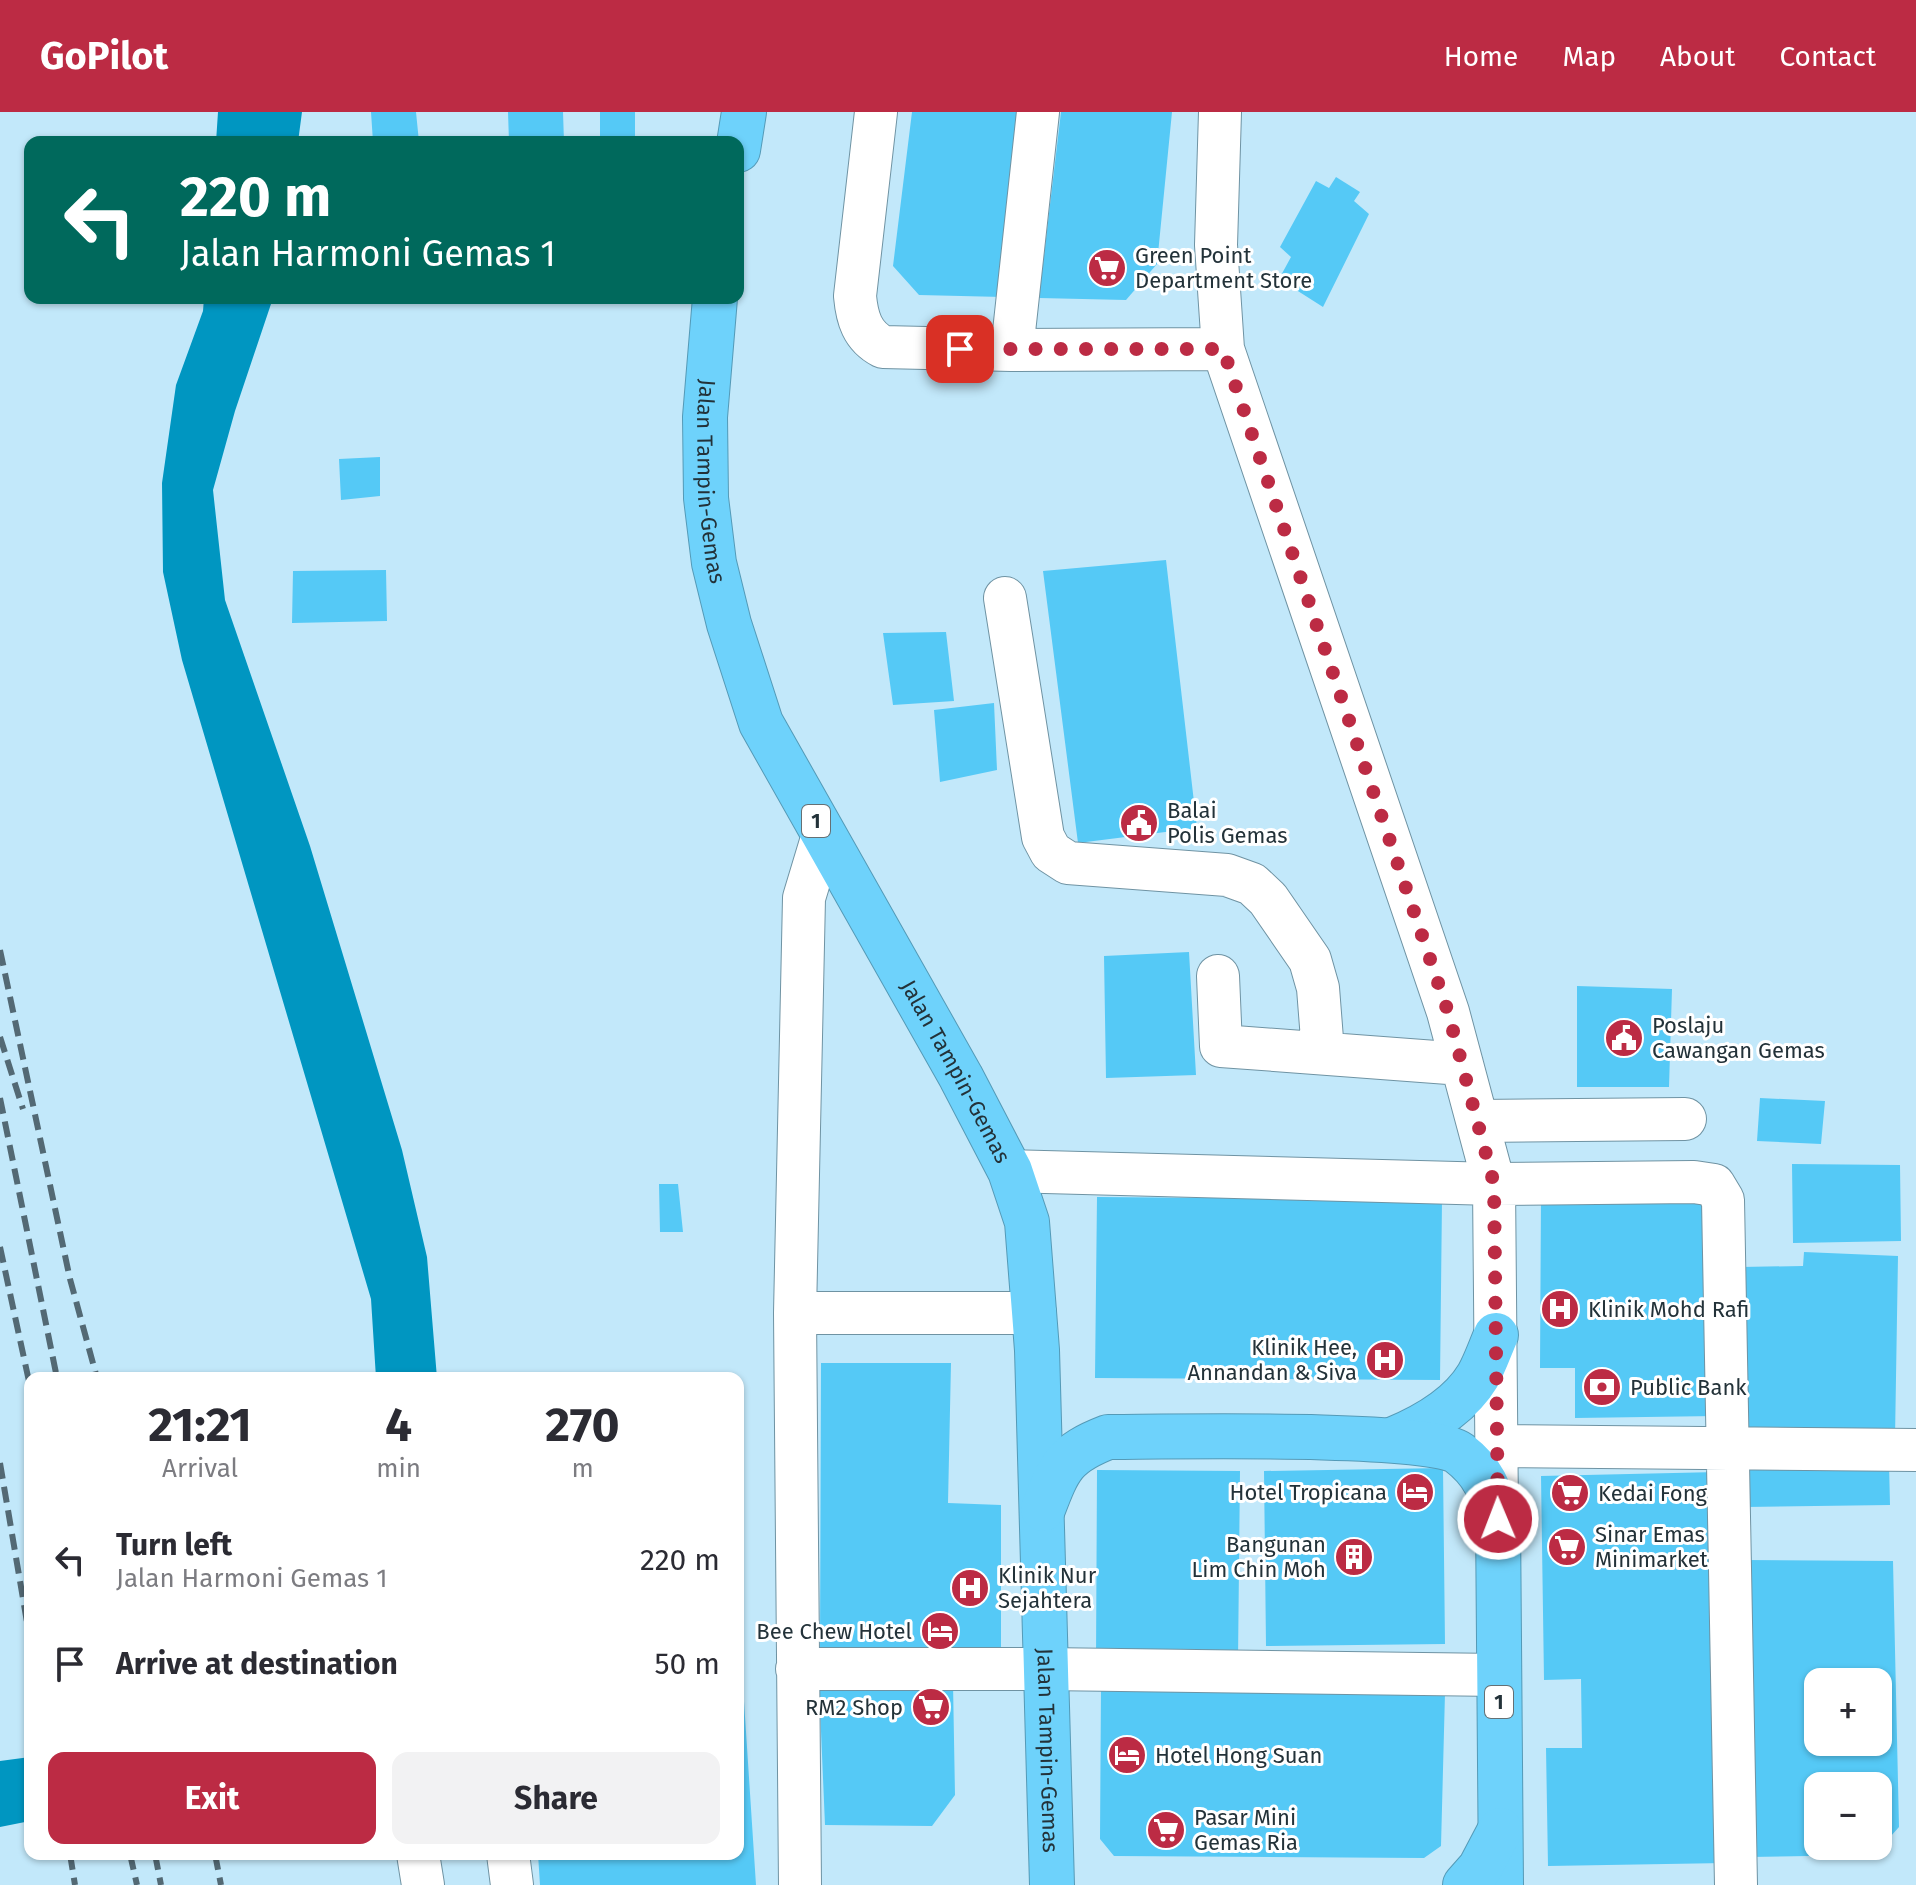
<!DOCTYPE html>
<html lang="en">
<head>
<meta charset="utf-8">
<style>
	:root { --surface:#fff; --page:#f2f2f3; --text:#2b2b33; --muted:#7c7c81; --accent:#bc2b44 }
	body { margin:0; font-family:"Fira Sans",sans-serif; background:var(--page); color:var(--text); height:100vh; display:flex; flex-direction:column; font-size:30px; white-space:nowrap }
	* { box-sizing:border-box; margin:0 }
	p { font-size:26px; color:var(--muted) }
	.icon { flex:none; width:44px; height:44px; fill:none; stroke:currentColor; stroke-width:2; stroke-linecap:round; stroke-linejoin:round }
	.map { position:relative; flex:1; overflow:hidden }
	.drawer { position:absolute; left:24px; top:1260px; width:720px; height:488px; display:flex; flex-direction:column; background:var(--surface); border-radius:16px; box-shadow:0 2px 6px #0004 }
	.drawer>* { flex:none }
	.guide { position:absolute; left:24px; top:24px; width:720px; height:168px; border-radius:16px; box-shadow:0 2px 6px #0004; background:#00695c; color:#fff; overflow:hidden }
	.controls { position:absolute; left:1804px; top:1556px; display:grid; gap:16px }
	.controls a { display:grid; place-items:center; width:88px; height:88px; border-radius:16px; background:var(--surface); box-shadow:0 2px 6px #0004; font-size:40px }
	.pin { position:absolute; display:grid; place-items:center; width:68px; height:68px; color:#fff; margin:-34px; border-radius:16px; box-shadow:0 4px 12px #0006 }
	.me { position:absolute; width:88px; margin:-44px; rotate:359deg; stroke-linejoin:round; filter:drop-shadow(0 0 6px #0008) }
	.turn { display:flex; align-items:center; gap:28px; height:168px; padding:0 24px; font-size:36px }
	.turn .icon { width:104px; height:104px; stroke-width:2.5 }
	.turn b { display:block; font-size:56px; line-height:68px }
	.eta { display:flex; justify-content:space-evenly; align-items:center; height:136px; text-align:center }
	.eta b { font-size:48px; font-weight:700; line-height:56px }
	.cta { display:flex; gap:16px; margin-top:auto; padding:16px 24px }
	.cta a { flex:1; height:92px; border-radius:16px; background:var(--accent); color:#fff; font-size:32px; font-weight:700; line-height:92px; text-align:center }
	.cta a+a { background:var(--page); color:var(--text) }
	ul { padding:0; list-style:none }
	li { display:flex; align-items:center; gap:24px; height:104px; padding:0 24px }
	li div { flex:1 }
	li b { display:block; font-size:30px }
	li em { font-style:normal }
	header { display:flex; align-items:center; gap:48px; box-sizing:border-box; height:112px; padding:0 40px; background:var(--accent); color:#fff }
	header strong { font-size:38px }
	nav { display:flex; gap:44px; margin-inline-start:auto; font-size:28px }
	.map>svg:first-child { display:block }
</style>
</head>
<body>
<header>
<strong>GoPilot</strong>
<nav><a>Home</a><a>Map</a><a>About</a><a>Contact</a></nav>
</header>
<div class="map">
<svg width="1916" height="1773" viewBox="0 0 1916 1773">
	<rect width="100%" height="100%" fill="#c2e8fa"/>
	<!-- water -->
	<path fill="#0096c1" d="M218 0H302L298 30H216Z
		M204 186H273L235 299 213 378 225 488 310 734 402 1038 427 1145 437 1266H376L371 1187 182 548 163 460 162 371 176 273 203 199Z
		M30 1645V1709L0 1715V1649Z"/>
	<!-- building -->
	<path fill="#55c9f6" fill-rule="evenodd" d="M371 0H416L419 30H373Z
		M508 0H563L564 30H509Z
		M600 0H635V30H600Z
		M912 0H1025L1003 185 919 183 893 154Z
		M1061 0H1172L1157 152 1126 188 1039 186Z
		M1336 65 1360 80 1354 89 1369 102 1323 195 1279 167 1291 145 1280 135 1316 69 1329 76Z
		M380 345V384L341 388 339 347Z
		M1166 448 1197 716 1078 731 1043 459Z
		M386 458 387 509 292 511 293 459Z
		M946 520 954 589 893 593 883 521Z
		M994 591 997 658 940 670 934 598Z
		M1189 840 1196 963 1106 966 1104 844Z
		M1577 874 1672 877 1669 975H1577Z
		M1760 986 1825 989 1821 1032 1757 1029Z
		M1792 1052 1900 1053 1901 1129 1793 1131Z
		M659 1072H678L683 1120H660Z
		M1712 1080 1716 1304 1575 1306V1256H1540L1541 1085Z
		M1097 1085 1442 1088 1440 1268 1095 1266Z
		M1804 1140 1898 1144 1895 1327 1741 1331V1155L1803 1154Z
		M821 1251H951L948 1391 1001 1393V1541L820 1542Z
		M1744 1351H1889L1890 1393 1745 1395Z
		M1443 1356 1445 1532 1266 1534 1264 1359Z
		M1097 1358 1240 1359 1238 1549 1096 1548Z
		M1718 1360 1725 1751 1548 1754 1546 1636H1582L1581 1567 1544 1568 1541 1364Z
		M1743 1448 1893 1449 1899 1715 1874 1743 1749 1745ZM1818 1570H1878V1630H1818ZM1818 1674H1878V1734H1818Z
		M953 1571 955 1683 932 1714 825 1713 819 1572Z
		M738 1574H743L756 1773H540L538 1742H738Z
		M1101 1575 1445 1581 1441 1734 1424 1746 1114 1744 1100 1727Z"/>
	<g fill="none" stroke-linecap="round" stroke-linejoin="round">
		<defs>
			<path id="minor" d="M876 0 855 184C857 206 862 224 883 235L1012 238 1223 237
				M1220 0 1216 133 1223 237 1448 900 1494 1072 1497 1403
				M1012 238 1038 0
				M1005 486 1043 725 1051 740 1068 751 1227 763 1252 772 1268 787 1310 848 1318 876 1323 940
				M1218 864 1221 934 1462 952
				M1478 1009 1685 1007
				M1010 1059 1494 1072 1694 1070 1714 1073 1723 1088 1736 1773
				M795 1201H1035
				M1496 1334 1916 1338
				M797 1557H1045L1499 1563
				M418 1742 423 1773
				M508 1742 512 1773
				M800 1773 795 1201 804 786 823 723"/>
			<g id="highway">
				<path d="M738 38 744 0"/>
				<path id="s1" d="M715 186 705 305 706 386 714 451 729 512 761 611 961 965 1010 1059 1027 1110 1037 1238 1052 1773"/>
				<path d="M1394 1327C1425 1314 1460 1294 1478 1264 1485 1252 1490 1237 1496 1223"/>
				<path d="M1043 1397C1059 1355 1064 1342 1108 1325 1160 1325 1431 1319 1459 1341 1484 1360 1490 1378 1498 1407L1501 1773"/>
				<path d="M1465 1773 1480 1756 1500 1718"/>
			</g>
		</defs>
		<!-- minor casing -->
		<use href="#minor" stroke="#6f93a3" stroke-width="44"/>
		<!-- highway casing -->
		<use href="#highway" stroke="#549ab7" stroke-width="46"/>
		<!-- minor -->
		<use href="#minor" stroke="#fff" stroke-width="42"/>
		<!-- highway -->
		<use href="#highway" stroke="#6ed2fb" stroke-width="44"/>
		<!-- rail -->
		<path stroke="#536974" stroke-width="6" stroke-dasharray="16 8" stroke-linecap="butt" d="M0 838 70 1167 97 1266
			M0 925 23 997
			M0 986 57 1266
			M0 1135 30 1274
			M0 1351 30 1528
			M70 1742 75 1773
			M130 1742 137 1773
			M155 1742 161 1773
			M215 1742 221 1773"/>
	</g>
	<g fill="none" stroke-linecap="round" stroke-linejoin="round">
		<!-- route -->
		<path stroke="#bc2b44" stroke-width="14" stroke-dasharray="0 25.2" d="M960 237H1223L1448 900 1494 1072 1498 1407"/>
	</g>
	<!-- icons -->
	<defs>
		<symbol id="supermarket-disc" viewBox="-11 -11 22 22"><circle r="9.5" fill="#bc2b44" stroke="#fff"/><path d="M-6-5.5h2.5l.6 2H6L4.5 2H-2.5L-4.4-4H-6ZM-1.5 3.2a1.3 1.3 0 1 0 .1 0ZM3 3.2a1.3 1.3 0 1 0 .1 0Z" fill="#fff"/></symbol>
		<symbol id="civic-disc" viewBox="-11 -11 22 22"><circle r="9.5" fill="#bc2b44" stroke="#fff"/><path d="M-.6-6.5H3V-4.5H.6V-3L4-1V1h2V6H-6V1h2V-1L-.6-3ZM-1.2 2.5V6h2.4V2.5Z" fill="#fff"/></symbol>
		<symbol id="hospital-disc" viewBox="-11 -11 22 22"><circle r="9.5" fill="#bc2b44" stroke="#fff"/><path d="M-5-5h3v3.5h4V-5h3V5h-3V1.5h-4V5h-3Z" fill="#fff"/></symbol>
		<symbol id="bank-disc" viewBox="-11 -11 22 22"><circle r="9.5" fill="#bc2b44" stroke="#fff"/><path d="M-6-4H6V4H-6ZM0-2.3a2.3 2.3 0 1 0 0 4.6a2.3 2.3 0 1 0 0-4.6Z" fill="#fff"/></symbol>
		<symbol id="hotel-disc" viewBox="-11 -11 22 22"><circle r="9.5" fill="#bc2b44" stroke="#fff"/><path d="M-6-4.5h1.5V1H6V5H4.5V3h-9V5H-6ZM-4 0a1.8 1.8 0 1 1 3.6 0ZM.5 0V-2.5h3Q6-2.5 6 0Z" fill="#fff"/></symbol>
		<symbol id="building-disc" viewBox="-11 -11 22 22"><circle r="9.5" fill="#bc2b44" stroke="#fff"/><path d="M-4-6H4V6H1V3H-1V6H-4ZM-2.5-4.3h1.7v1.8h-1.7ZM.8-4.3h1.7v1.8H.8ZM-2.5-1h1.7V.8h-1.7ZM.8-1h1.7V.8H.8Z" fill="#fff"/></symbol>
	</defs>
	<g fill-rule="evenodd">
		<use href="#supermarket-disc" x="1085" y="134" width="44" height="44"/>
		<use href="#civic-disc" x="1117" y="689" width="44" height="44"/>
		<use href="#civic-disc" x="1602" y="904" width="44" height="44"/>
		<use href="#hospital-disc" x="1538" y="1175" width="44" height="44"/>
		<use href="#hospital-disc" x="1363" y="1226" width="44" height="44"/>
		<use href="#bank-disc" x="1580" y="1253" width="44" height="44"/>
		<use href="#hotel-disc" x="1393" y="1358" width="44" height="44"/>
		<use href="#supermarket-disc" x="1548" y="1359" width="44" height="44"/>
		<use href="#supermarket-disc" x="1545" y="1413" width="44" height="44"/>
		<use href="#building-disc" x="1332" y="1423" width="44" height="44"/>
		<use href="#hospital-disc" x="948" y="1454" width="44" height="44"/>
		<use href="#hotel-disc" x="918" y="1497" width="44" height="44"/>
		<use href="#supermarket-disc" x="909" y="1573" width="44" height="44"/>
		<use href="#hotel-disc" x="1105" y="1621" width="44" height="44"/>
		<use href="#supermarket-disc" x="1144" y="1696" width="44" height="44"/>
	</g>
	<g text-anchor="middle" dominant-baseline="central" stroke-width="6" stroke-linejoin="round" paint-order="stroke">
		<!-- shield labels -->
		<g fill="#fff" stroke="#657074" stroke-width="2">
			<rect x="802" y="693" width="28" height="32" rx="6"/>
			<rect x="1485" y="1574" width="28" height="32" rx="6"/>
		</g>
		<g font-size="20" font-weight="bold" fill="#233239">
			<text x="816" y="709">1</text>
			<text x="1499" y="1590">1</text>
		</g>
		<!-- poi labels -->
		<g font-size="22" fill="#233239" stroke="#fff" text-anchor="start">
			<text x="1135" y="143">Green Point<tspan x="1135" dy="25">Department Store</tspan></text>
			<text x="1167" y="698">Balai<tspan x="1167" dy="25">Polis Gemas</tspan></text>
			<text x="1652" y="913">Poslaju<tspan x="1652" dy="25">Cawangan Gemas</tspan></text>
			<text x="1588" y="1197">Klinik Mohd Rafi</text>
			<text x="1357" y="1235" text-anchor="end">Klinik Hee,<tspan x="1357" dy="25">Annandan &amp; Siva</tspan></text>
			<text x="1630" y="1275">Public Bank</text>
			<text x="1387" y="1380" text-anchor="end">Hotel Tropicana</text>
			<text x="1598" y="1381">Kedai Fong</text>
			<text x="1595" y="1422">Sinar Emas<tspan x="1595" dy="25">Minimarket</tspan></text>
			<text x="1326" y="1432" text-anchor="end">Bangunan<tspan x="1326" dy="25">Lim Chin Moh</tspan></text>
			<text x="998" y="1463">Klinik Nur<tspan x="998" dy="25">Sejahtera</tspan></text>
			<text x="912" y="1519" text-anchor="end">Bee Chew Hotel</text>
			<text x="903" y="1595" text-anchor="end">RM2 Shop</text>
			<text x="1155" y="1643">Hotel Hong Suan</text>
			<text x="1194" y="1705">Pasar Mini<tspan x="1194" dy="25">Gemas Ria</tspan></text>
		</g>
		<!-- street labels -->
		<g font-size="22" fill="#233239" stroke="#fff">
			<text stroke="none"><textPath href="#s1" startOffset="184">Jalan Tampin-Gemas</textPath></text>
			<text stroke="none"><textPath href="#s1" startOffset="832">Jalan Tampin-Gemas</textPath></text>
			<text stroke="none"><textPath href="#s1" startOffset="1528">Jalan Tampin-Gemas</textPath></text>
		</g>
	</g>
</svg>
<div class="controls">
<a>+</a>
<a>−</a>
</div>
<div class="pin" style="left:960px;top:237px;background:#d93025"><svg class="icon" aria-label="arrive" viewBox="0 0 24 24"><path d="M6 21V4h12l-3 4 3 4H6"/></svg></div>
<svg class="me" style="left:1498px;top:1407px" viewBox="-20 -20 40 40"><circle r="17" fill="#bc2b44" stroke="#fff" stroke-width="3"/><path d="M0-11L8 9 0 5-8 9z" fill="#fff"/></svg>
<div class="guide">
<div class="turn"><svg class="icon" aria-label="left" viewBox="0 0 24 24"><path d="M17 20v-9H6M10 6l-5 5 5 5"/></svg><div><b>220 m</b>Jalan Harmoni Gemas 1</div></div>
</div>
<section class="drawer">
<div class="eta">
<div><b>21:21</b><p>Arrival</p></div>
<div><b>4</b><p>min</p></div>
<div><b>270</b><p>m</p></div>
</div>
<ul>
<li><svg class="icon" aria-label="left" viewBox="0 0 24 24"><path d="M17 20v-9H6M10 6l-5 5 5 5"/></svg><div><b>Turn left</b><p>Jalan Harmoni Gemas 1</p></div><em>220 m</em></li>
<li><svg class="icon" aria-label="arrive" viewBox="0 0 24 24"><path d="M6 21V4h12l-3 4 3 4H6"/></svg><div><b>Arrive at destination</b></div><em>50 m</em></li>
</ul>
<div class="cta"><a>Exit</a><a>Share</a></div>
</section>
</div>
</body>
</html>
